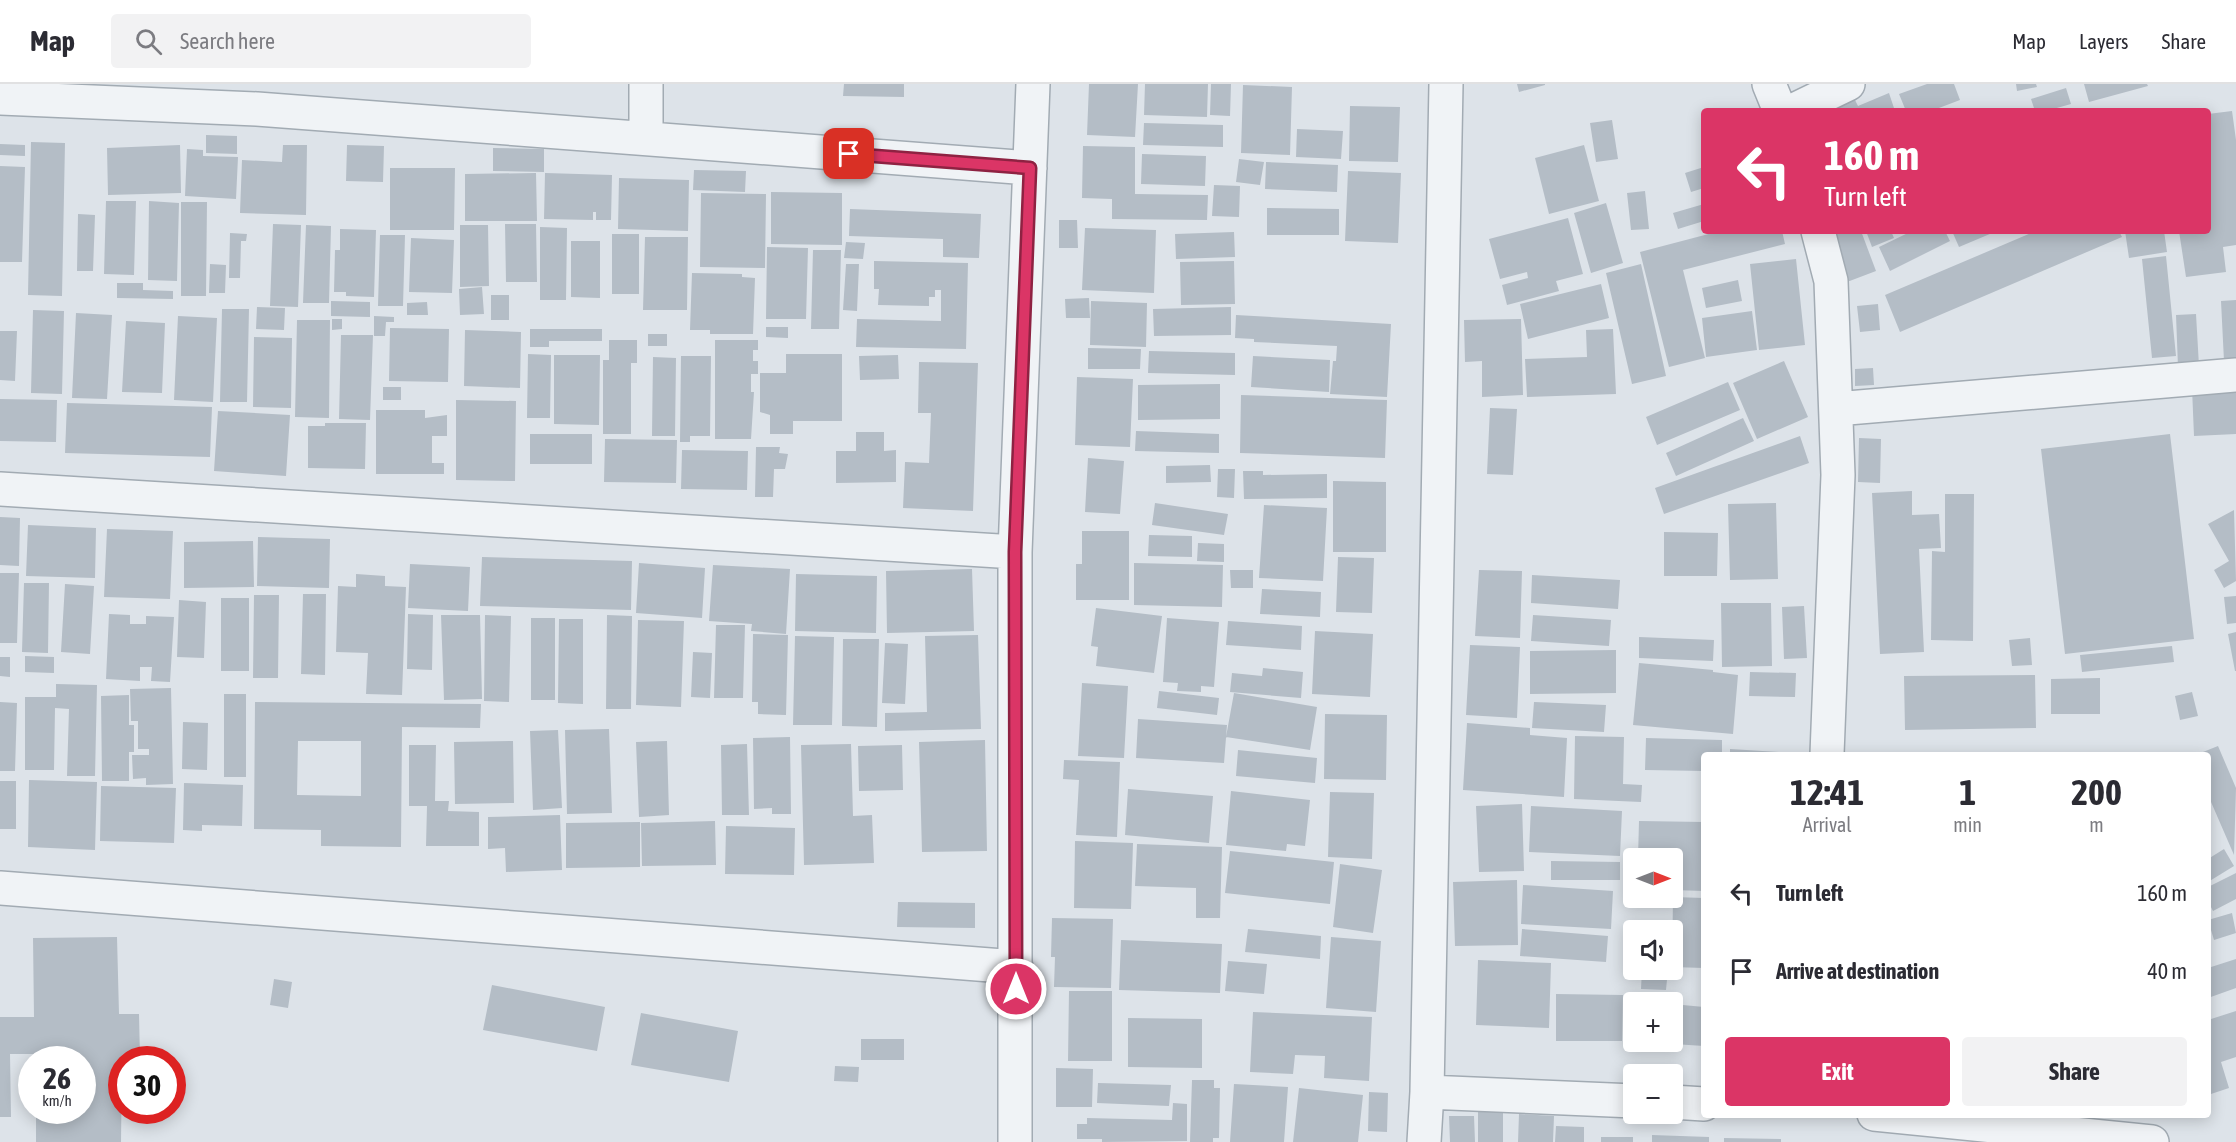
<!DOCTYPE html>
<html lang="en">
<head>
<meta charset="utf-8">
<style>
	:root { --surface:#fff; --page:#f2f2f3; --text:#2b2b33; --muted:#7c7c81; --line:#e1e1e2; --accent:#db3566 }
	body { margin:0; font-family:"Asap Condensed",sans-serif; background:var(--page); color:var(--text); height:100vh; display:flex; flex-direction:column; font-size:22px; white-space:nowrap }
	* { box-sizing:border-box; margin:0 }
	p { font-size:20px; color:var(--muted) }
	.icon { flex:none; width:33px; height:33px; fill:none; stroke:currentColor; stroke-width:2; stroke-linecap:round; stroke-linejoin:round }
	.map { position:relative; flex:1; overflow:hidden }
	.panel { position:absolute; left:1701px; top:668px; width:510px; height:366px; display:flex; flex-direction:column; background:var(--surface); border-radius:6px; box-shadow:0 3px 15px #0003 }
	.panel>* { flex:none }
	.hud { position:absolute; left:1701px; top:24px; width:510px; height:126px; border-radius:6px; box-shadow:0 3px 15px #0003; background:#db3566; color:#fff; overflow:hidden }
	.needle { width:39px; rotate:90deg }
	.tools { position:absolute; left:1623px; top:764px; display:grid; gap:12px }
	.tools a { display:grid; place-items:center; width:60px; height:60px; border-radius:6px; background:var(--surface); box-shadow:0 3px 15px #0003; font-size:30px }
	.speed { position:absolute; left:18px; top:962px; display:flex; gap:12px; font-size:30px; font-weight:700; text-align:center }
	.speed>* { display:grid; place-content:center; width:78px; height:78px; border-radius:50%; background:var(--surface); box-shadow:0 3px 15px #0003; line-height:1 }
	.speed small { font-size:15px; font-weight:400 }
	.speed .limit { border:9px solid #d22; background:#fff; color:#111 }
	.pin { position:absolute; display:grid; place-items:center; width:51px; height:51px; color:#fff; margin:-26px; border-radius:12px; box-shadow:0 3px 9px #0006 }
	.me { position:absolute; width:66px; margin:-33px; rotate:0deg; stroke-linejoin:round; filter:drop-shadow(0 0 4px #0008) }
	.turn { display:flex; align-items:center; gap:21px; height:126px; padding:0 24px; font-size:27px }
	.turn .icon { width:78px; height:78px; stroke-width:2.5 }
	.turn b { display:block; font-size:42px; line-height:51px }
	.eta { display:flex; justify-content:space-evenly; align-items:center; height:102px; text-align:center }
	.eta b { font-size:36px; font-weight:700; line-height:42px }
	.primary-button { display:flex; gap:12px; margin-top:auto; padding:12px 24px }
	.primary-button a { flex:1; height:69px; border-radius:6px; background:var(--accent); color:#fff; font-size:24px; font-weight:700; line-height:69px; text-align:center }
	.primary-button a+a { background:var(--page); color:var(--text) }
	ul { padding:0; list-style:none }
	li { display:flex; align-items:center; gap:18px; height:78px; padding:0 24px }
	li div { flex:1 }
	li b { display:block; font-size:22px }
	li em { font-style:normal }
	header { display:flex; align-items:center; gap:36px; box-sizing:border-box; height:84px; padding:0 30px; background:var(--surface); border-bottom:2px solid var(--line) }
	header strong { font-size:28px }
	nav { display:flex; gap:33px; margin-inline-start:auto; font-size:21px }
	.search { width:420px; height:54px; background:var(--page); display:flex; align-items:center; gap:15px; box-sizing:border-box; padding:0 21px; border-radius:6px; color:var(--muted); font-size:22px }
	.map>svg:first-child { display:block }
</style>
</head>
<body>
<header>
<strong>Map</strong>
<div class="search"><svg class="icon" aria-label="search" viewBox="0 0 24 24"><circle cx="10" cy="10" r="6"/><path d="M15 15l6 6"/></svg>Search here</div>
<nav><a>Map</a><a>Layers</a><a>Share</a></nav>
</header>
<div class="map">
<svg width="2236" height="1058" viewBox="0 0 2236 1058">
	<rect width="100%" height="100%" fill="#dde3e9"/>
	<!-- building -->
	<path fill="#b4bdc6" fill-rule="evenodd" d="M844 0H904V13L843 12Z
		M1089 0H1138L1135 53 1087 51Z
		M1145 0H1208L1207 33 1144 31Z
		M1211 0H1231L1230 32 1210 31Z
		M1517 0H1545V1L1519 8Z
		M1927 0H1954L1960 16 1931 27H1906L1899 10Z
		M2016 0H2036L2037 3 2017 7Z
		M2084 0H2147L2148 2 2089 18Z
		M1243 1 1292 3 1290 71 1241 69Z
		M2066 4 2071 20 2046 27H2035L2031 15Z
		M1889 9 1895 27H1820L1852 10 1858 22Z
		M1350 22 1400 23 1398 78 1349 77Z
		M2232 27 2236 56V161L2223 163 2226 188 2186 193 2179 147H2208V30Z
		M1612 36 1618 75 1596 78 1590 39Z
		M1144 39 1223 41V63L1143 61Z
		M1297 45 1343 47 1341 75 1296 73Z
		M206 51 237 52V70L206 69Z
		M31 58 65 59 62 212 28 211Z
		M0 60 25 61V72L0 71Z
		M180 61 181 109 108 111 107 64Z
		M283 61H307L306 131 240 129 242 76 282 78Z
		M347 61 384 62 383 98 346 97Z
		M1584 61 1599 117 1549 130 1535 74Z
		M1083 62 1135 63V110L1208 111 1207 136 1112 135V115L1082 114Z
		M493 64 544 65V88L493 87Z
		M187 65 203 66V72L238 73 236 115 185 112Z
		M1142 70 1206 72 1205 102 1141 100Z
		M1239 75 1264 78 1260 101 1236 98Z
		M1266 78 1338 81 1337 108 1265 105Z
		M0 82 25 83 22 178H0Z
		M1704 83V104L1691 108 1685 89Z
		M390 84H455L454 146H390Z
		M694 86 746 87 745 108 693 106Z
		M1348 87 1401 89 1398 159 1345 157Z
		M536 89 537 137H465V90Z
		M545 89 612 91 611 136H596V128H593V136L544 135Z
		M619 94 689 96 688 147 618 145Z
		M1214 101 1240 102 1239 133 1212 132Z
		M1645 107 1649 145 1631 146 1627 109Z
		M771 108 842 109V161L771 160Z
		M701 109 766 110 765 184 700 183Z
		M106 117H136L134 191 104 190Z
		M149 117 179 119 177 197 148 196Z
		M181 118H207L206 212H181Z
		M1606 119 1623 179 1591 189 1574 129Z
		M1704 120V137L1678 145 1673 129Z
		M1267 124 1339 125V151H1267Z
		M850 125 981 130 979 174 943 173V155L849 152Z
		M78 130 95 131 93 187H77Z
		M1568 134 1583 190 1556 197 1559 207 1507 221 1502 201 1528 194 1527 188 1500 195 1489 155Z
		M1059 136H1077L1078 164H1059Z
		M273 140 301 141 298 223 270 222Z
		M505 140H536L537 198H506Z
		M306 141 331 142 329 219H303Z
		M460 141H488L489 202 460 203Z
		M540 143 567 144 566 216H540Z
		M1085 144 1156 146 1154 209 1082 206Z
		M340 145 376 146 374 213 346 212V208H334L335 166H340Z
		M1720 147H1782L1785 160 1683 186 1705 274 1669 283 1640 168Z
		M1829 147H1861L1876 187 1847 198Z
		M1866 147H1891L1894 154 1872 163Z
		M1912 147H1945L1950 157 1890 187 1879 163Z
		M1952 147H1997L1959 163Z
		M2036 147H2119L2122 153 1900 248 1885 211Z
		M2125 147H2164L2167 168 2129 174Z
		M1234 148 1235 173 1176 175 1175 150Z
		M230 149 247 150 246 157H241L240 194H229Z
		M612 150H639V210H612Z
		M380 151H405L403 222H378Z
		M645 153H688L687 226H643Z
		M411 154 454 156 452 209 409 208Z
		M571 157H600V214L571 213Z
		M846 158 865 159 863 175 844 174Z
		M767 163 808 164 806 235H766Z
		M813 166H841L839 245H811Z
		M2166 172 2176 272 2152 274 2142 175Z
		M1796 175 1805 261 1759 266 1750 180Z
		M874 177 968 179 966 265 856 263 857 235 941 237V206H935V213H929V222L878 221 879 205H874Z
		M1234 177 1235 220 1181 221 1180 178Z
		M210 180 226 181 225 209H209Z
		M846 180H859L857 227 843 226Z
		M1641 180 1666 292 1632 300 1606 189Z
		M692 189 742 190V193L755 194 753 250H710V246H690Z
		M1738 196 1742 217 1706 224 1702 204Z
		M117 199H143V206L173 207V215L117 214Z
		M1601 200 1609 234 1528 255 1520 220Z
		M482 203 484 230 460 231 459 205Z
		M491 211H509V236H491Z
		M1089 214 1090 234H1066L1065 215Z
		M2236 216V277H2224L2221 217Z
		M331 217 370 218V233L331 232Z
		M1091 217 1147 219 1146 263 1090 261Z
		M427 218 428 231H407V219Z
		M1878 220 1880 246 1860 248 1857 222Z
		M257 223 285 224 284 246 256 245Z
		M1231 223V251L1154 252 1153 225Z
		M222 225H249L247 318H220Z
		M33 226 64 227 62 310 31 309Z
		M1752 227 1757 266 1706 273 1702 234Z
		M76 229 112 231 107 315 72 314Z
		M2196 230 2199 282 2178 283 2176 231Z
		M1236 231 1391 240 1387 313 1330 310 1333 277H1336L1337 262 1254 258V255L1235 254Z
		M178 232 217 234 213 318 174 316Z
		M374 232 394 233V238H386L385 252H374Z
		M332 235H342V245L332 246Z
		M1521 235 1523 311 1482 313V277L1465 278 1464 236Z
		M297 236H330L329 334 295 333Z
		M126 237 165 239 162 309 122 308Z
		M766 243H788V254L766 253Z
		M390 244 449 245 448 298 389 297Z
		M530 245H602V257H549V263H530Z
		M1613 245 1616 310 1527 313 1525 275 1587 273 1586 246Z
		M465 246 521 248 520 304 464 302Z
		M0 247H17L15 297 0 296Z
		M648 250H667V262H648Z
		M341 251H373L370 336 339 335Z
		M254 253 292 254 291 324 253 323Z
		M609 256H637V279H631V350H603V276H609Z
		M715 256H758V266H753V277H758V290H751V308H754L751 355H715Z
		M1088 264 1141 265 1140 285H1088Z
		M1149 267 1235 269V291L1148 289Z
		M528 270 551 271 550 334H527Z
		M786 270H842V337H793V350H770V331L760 328V289H786Z
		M554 271H600L599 341 554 340Z
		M898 271 899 295 860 296 859 272Z
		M681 272H711L710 352H690V358H680Z
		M1253 272 1330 276 1329 308 1251 303Z
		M653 273 676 274 675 352H652Z
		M1784 277 1808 333 1757 355 1733 299Z
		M919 278 978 279 973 427 903 424 905 378 929 379 931 329H918Z
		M1873 284 1874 301 1855 302V285Z
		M1077 293 1133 295 1130 363 1075 361Z
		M1728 298 1740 326 1657 361 1646 333Z
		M1220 300V335L1138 336V301Z
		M383 303H401V316H383Z
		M2236 303V350L2194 352 2192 304Z
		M1241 311 1387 316 1385 374 1240 369Z
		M0 315 57 316 56 358 0 357Z
		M456 316 516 317 515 397 456 396Z
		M67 319 212 323 210 373 65 369Z
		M1490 324 1517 325 1513 391 1487 390Z
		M376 326H425V334L447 331V352H432V379H444V390H376Z
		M218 327 290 331 286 392 214 387Z
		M1743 334 1754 357 1676 392 1666 369Z
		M325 339H366L365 385 308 384V342H325Z
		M1136 347 1219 350V369L1135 367Z
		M856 348H884V367L896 366V398L836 399V367H856Z
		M530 350H592V380H530Z
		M2170 350 2194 555 2065 570 2041 365Z
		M1800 352 1809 379 1664 430 1655 404Z
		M1859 354 1881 355 1880 399 1858 398Z
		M605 355 677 356 676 399 604 398Z
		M756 363H780L779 369 788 370 785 385H774L773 413H755Z
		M682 366 748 367 747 406 681 405Z
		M1088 374 1124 377 1120 430 1085 428Z
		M1210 381 1211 398 1166 399V382Z
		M1218 385H1235L1234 414 1217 413Z
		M1243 387H1263V391L1327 390V414L1244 415Z
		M1333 397 1386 398V468H1333Z
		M1912 407V431L1939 430 1941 464 1919 465 1924 568 1880 570 1872 409Z
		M1945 410H1974L1973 557 1931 556 1932 467 1945 468Z
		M1155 419 1228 430 1224 451 1152 441Z
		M1776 419 1778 495 1730 496 1728 420Z
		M1264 421 1327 424 1323 497 1259 494Z
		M2234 426 2236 497 2224 504 2214 486 2229 477 2208 440Z
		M0 433 20 434 19 482 0 481Z
		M28 441 96 444 95 494 26 492Z
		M107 445 173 447 170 515 104 513Z
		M1082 447H1129V516H1076V480H1082Z
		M1664 448 1718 449 1717 492H1664Z
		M1149 451 1192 452V473L1148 472Z
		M258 453 330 455 329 504 257 502Z
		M253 457 254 503 184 504V458Z
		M1198 459 1224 460V478L1197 477Z
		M482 473 632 477 631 526 480 522Z
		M1338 473 1374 474 1372 529 1336 528Z
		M639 479 705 484 702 534 636 529Z
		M1134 479 1223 481 1222 523 1134 521Z
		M410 480 470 483 468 527 408 524Z
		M713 481 790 485 786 550 751 547 752 540 709 537Z
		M972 485 974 547 887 549 886 487Z
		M1230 486H1253V504H1231Z
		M1479 486 1522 487 1520 554 1475 552Z
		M0 489H19L17 559H0Z
		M356 490 385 492V502L406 503 402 611 366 610 368 569 336 568 338 502 356 503Z
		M796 490 877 492 876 549 795 547Z
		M1532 491 1620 496 1618 525 1531 519Z
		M24 499H49L48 569 22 568Z
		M65 500 94 502 90 570 61 568Z
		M1262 505 1321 508 1320 533 1260 530Z
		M303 510H326L325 591 301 590Z
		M254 511H279L278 594H253Z
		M2236 512V539L2227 540 2224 513Z
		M221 514H249V587H221Z
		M179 516 206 518 204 574 177 573Z
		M1721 519H1771L1772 582 1722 583Z
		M1804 522 1807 574 1784 575 1782 523Z
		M1096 524 1162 532 1154 589 1096 582 1098 563 1091 562Z
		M109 530 130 531V540H146V532L174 533 170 598 151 597 152 583H140V597L106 595Z
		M408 530 433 531 432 586 407 585Z
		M441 531H480L482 615 444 616Z
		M485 531 511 532 509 618 484 617Z
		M607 531 632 532 631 625H606Z
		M1533 531 1611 536 1609 562 1531 557Z
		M531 534H555V616H531Z
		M1167 534 1219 538 1214 603 1201 602V608L1177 607 1178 599 1163 598Z
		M559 535H583V620L558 619Z
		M638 536 684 537 681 623 636 621Z
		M1228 537 1302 542 1301 566 1226 561Z
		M716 541H745L743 614H714Z
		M1315 547 1373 550 1370 613 1312 610Z
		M2236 548V587H2235L2228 550Z
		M753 550 788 551 786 631 758 630V618H752Z
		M978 551 981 645 885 647V629L927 628 925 552Z
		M795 552 834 553 832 641H793Z
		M1639 553 1714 556 1713 577 1639 574Z
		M2030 554 2032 581 2012 582 2009 556Z
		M843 555H879L877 643 842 642Z
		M885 559 908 560 905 620 882 619Z
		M1470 561 1520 563 1517 634 1466 631Z
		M2172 562 2174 578 2082 588 2080 571Z
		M1616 566V609L1530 610V567Z
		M693 568 712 569 710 614 691 613Z
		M25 572 54 573V589L25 588Z
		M0 573H10V593L0 592Z
		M1639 579 1713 586V588L1738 591 1733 650 1633 641Z
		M1263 584 1303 588 1301 614 1230 608 1232 589 1262 592Z
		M1750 588 1796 589 1795 613 1749 612Z
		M2035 591 2036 644 1905 646 1904 592Z
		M2100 594V630H2051V595Z
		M1082 599 1128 602 1124 674 1078 672Z
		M56 600 97 601 95 692H67L69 625 55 624 54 686H25V613H56Z
		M171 604 173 700 146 701V694L133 695 132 671H149V665H138V637H131L130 605Z
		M1159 607 1219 614 1217 631 1157 624Z
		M2192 608 2198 632 2180 636 2175 612Z
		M1234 609 1317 623 1310 666 1226 653Z
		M224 610H246V693H224Z
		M129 611V641H134V668H129V697H102L101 612Z
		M0 618 17 619 15 687H0Z
		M255 618 481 620 480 644 402 643 401 763 321 762V746L254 745ZM298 657H361V712L297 711Z
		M1534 618 1606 621 1604 648 1532 644Z
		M1325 630 1387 631 1386 696 1324 695Z
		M1138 635 1227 641 1224 679 1136 674Z
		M183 638 208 639 207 686 182 685Z
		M1467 639 1530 644V651L1567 654 1564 713 1463 706Z
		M609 645 612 729 567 730 565 646Z
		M558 646 562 724 533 726 530 647Z
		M1575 652 1624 653 1623 700 1642 701 1641 718 1574 715Z
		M790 653 791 730H772V724L754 725 753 654Z
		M1646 654 1722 656V670H1704V687L1645 686Z
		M985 656 987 767 922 768 919 658Z
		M513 657 514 719 455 720 454 658Z
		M667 657 669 731 639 733 636 658Z
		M747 660 749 731H722L721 661Z
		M851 660 853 732 872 731 874 779 804 781 801 661Z
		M409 661H436L435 717H449L448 727 479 728V762H426L427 722H409Z
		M902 661 903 706 859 707 858 662Z
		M2218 662 2236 704 2234 771 2208 711V670H2198Z
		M1730 665 1779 668V670H1730Z
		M1238 666 1317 674 1315 699 1236 692Z
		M1064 676 1120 678 1117 753 1076 751 1079 696 1063 695Z
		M29 696 97 698 95 766 28 763Z
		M0 697H16V745H0Z
		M184 699 243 701 242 742 202 741V747L183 746Z
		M101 702 176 704 174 759 100 757Z
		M1128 705 1213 712 1209 759 1125 751Z
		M1231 707 1310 716 1305 762 1287 760 1286 767 1226 761Z
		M1330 708 1374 709 1372 775 1328 773Z
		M1522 720 1524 787 1479 788 1476 722Z
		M1531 722 1622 727 1620 772 1529 768Z
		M560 731 562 786 506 788 505 764 488 765V733Z
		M715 737 716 781 642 782 641 739Z
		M1639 737 1704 738V807L1672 806V774H1638Z
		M640 738V783L566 784V739Z
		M726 742 795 744 794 791 725 790Z
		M1075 757 1133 759 1131 825 1074 824Z
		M1137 760 1222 763 1220 834H1196V804L1135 802Z
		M2224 765 2234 782 2208 798V775Z
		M1230 767 1334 778 1330 820 1225 809Z
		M1551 777 1620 778V796H1551Z
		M1340 780 1382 786 1373 849 1333 843Z
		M2236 789V815L2213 827 2208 817V803Z
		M1517 796 1518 861 1455 862 1453 798Z
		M1523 801 1613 807 1611 845 1521 840Z
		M1673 813 1704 814V884L1672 883Z
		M898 818 975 819V844L897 843Z
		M2232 829 2236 849 2214 856 2208 836Z
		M1052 834 1113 835 1111 904 1054 903 1055 873H1051Z
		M1248 845 1321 852 1320 875 1245 868Z
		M1522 845 1608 852 1606 878 1520 872Z
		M117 853 119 930H139L140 975H122L121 1058H36V1026H82V975H35V970H10L11 1033H0V933H34L33 854Z
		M1331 853 1381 857 1376 928 1326 924Z
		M1121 856 1222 860 1220 909 1119 906Z
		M2236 875V904L2208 914V884Z
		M1478 876 1551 879 1549 944 1476 941Z
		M1228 877 1267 880 1264 910 1225 907Z
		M1642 885H1668L1666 906 1641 905Z
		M274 895 292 898 288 924 270 921Z
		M492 901 605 923 597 967 483 946Z
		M1069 907H1112V977H1068Z
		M1556 910 1623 911 1622 957H1556Z
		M1672 920 1704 923V962L1658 959 1672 957Z
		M2236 927V973L2221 978 2229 1004 2208 1011V936Z
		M1253 928 1372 933 1369 997 1324 994 1325 972 1295 971 1293 990 1250 988Z
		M641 929 738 947 729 998 631 981Z
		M1128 934 1202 935V984L1128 983Z
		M861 955H904V976H861Z
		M835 982 859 983 858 998 834 997Z
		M1056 984 1093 985 1092 1023H1056Z
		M1192 996H1214V1004H1220L1219 1054H1213V1058H1190Z
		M1098 999 1171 1001 1169 1022 1097 1019Z
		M1234 1000 1288 1003 1284 1058H1230Z
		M1299 1004 1363 1011 1358 1058H1293Z
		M1369 1008 1388 1009 1387 1048 1368 1047Z
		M1173 1019 1187 1020V1057L1102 1058V1055H1077V1040H1087V1034L1172 1036Z
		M1478 1020H1503V1058H1478Z
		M1519 1030 1554 1032 1553 1058H1518Z
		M1449 1032H1474L1475 1058H1450Z
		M1556 1042 1584 1043V1058H1555Z
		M1652 1051 1709 1053V1058H1652Z
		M1601 1053H1633V1058H1601Z
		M1724 1054 1781 1055V1058H1724Z"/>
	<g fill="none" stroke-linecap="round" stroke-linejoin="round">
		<defs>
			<path id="minor" d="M646 0V54
				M1769 0 1780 27
				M0 14 257 25 1030 84
				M1792 27 1848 0
				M1818 147 1831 197 1838 391 1827 670
				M1836 325 2236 291
				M0 405 1015 468
				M0 804 1016 883
				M1427 1008 1634 1017
				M1672 1018 1704 1020
				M1874 1030 2152 1058
				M1015 1058V468L1033 0
				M1424 1058 1427 1008 1446 0"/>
		</defs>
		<!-- minor casing -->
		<use href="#minor" stroke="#a2abb3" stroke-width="36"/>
		<!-- minor -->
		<use href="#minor" stroke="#f0f3f6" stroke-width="33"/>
	</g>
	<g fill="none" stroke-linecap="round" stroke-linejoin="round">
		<defs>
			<path id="route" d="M849 70 1030 84 1015 468 1016 905"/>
		</defs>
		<!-- route casing -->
		<use href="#route" stroke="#8e2242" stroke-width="15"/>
		<!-- route -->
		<use href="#route" stroke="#db3566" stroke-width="10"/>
	</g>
</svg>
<div class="tools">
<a><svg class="needle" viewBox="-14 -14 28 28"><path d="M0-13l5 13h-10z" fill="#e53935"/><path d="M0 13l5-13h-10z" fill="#7c7c81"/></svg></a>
<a><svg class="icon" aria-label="sound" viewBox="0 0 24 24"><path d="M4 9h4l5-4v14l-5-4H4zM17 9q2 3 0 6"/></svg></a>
<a>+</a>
<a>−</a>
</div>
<div class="speed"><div>26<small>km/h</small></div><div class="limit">30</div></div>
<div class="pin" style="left:849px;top:70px;background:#d93025"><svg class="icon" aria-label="arrive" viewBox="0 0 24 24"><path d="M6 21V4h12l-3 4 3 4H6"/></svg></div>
<svg class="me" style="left:1016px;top:905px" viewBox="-20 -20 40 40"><circle r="17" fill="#db3566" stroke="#fff" stroke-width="3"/><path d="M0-11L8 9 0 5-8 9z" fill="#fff"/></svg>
<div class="hud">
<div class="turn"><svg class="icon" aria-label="left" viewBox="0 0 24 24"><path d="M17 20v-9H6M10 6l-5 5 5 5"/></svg><div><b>160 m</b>Turn left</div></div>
</div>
<section class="panel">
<div class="eta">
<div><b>12:41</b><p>Arrival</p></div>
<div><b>1</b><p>min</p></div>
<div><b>200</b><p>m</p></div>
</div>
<ul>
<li><svg class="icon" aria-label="left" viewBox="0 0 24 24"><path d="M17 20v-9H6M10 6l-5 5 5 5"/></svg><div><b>Turn left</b></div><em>160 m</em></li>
<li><svg class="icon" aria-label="arrive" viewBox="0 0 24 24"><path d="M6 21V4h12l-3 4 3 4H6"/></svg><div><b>Arrive at destination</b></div><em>40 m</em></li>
</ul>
<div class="primary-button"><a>Exit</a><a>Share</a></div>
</section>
</div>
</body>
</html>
